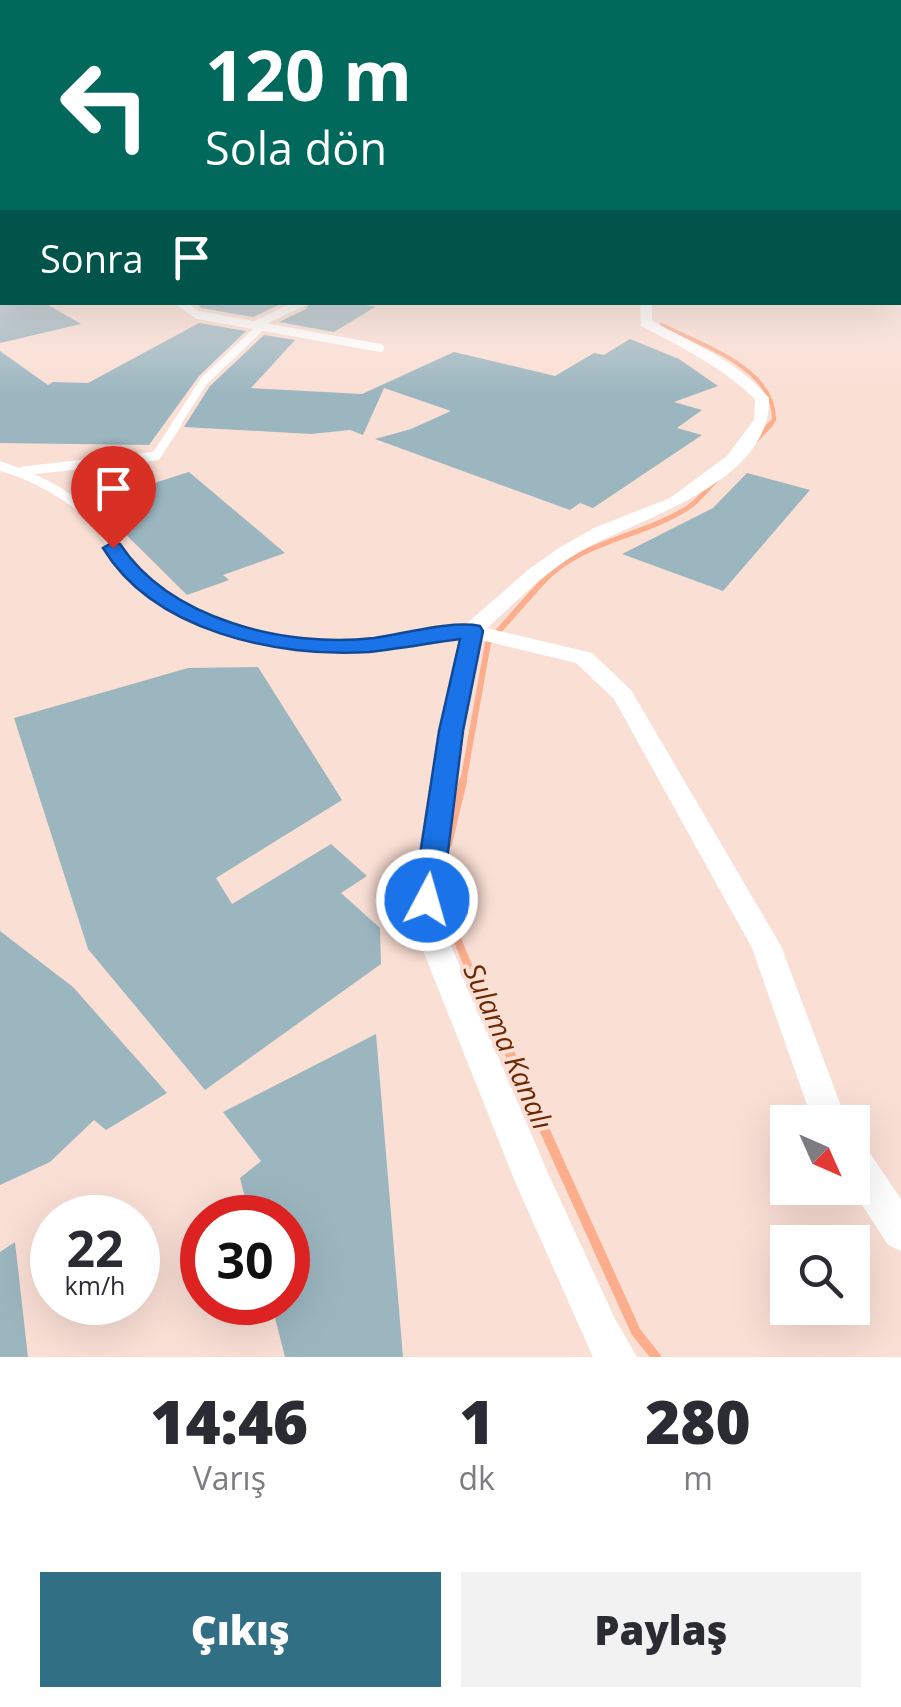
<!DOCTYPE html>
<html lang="tr">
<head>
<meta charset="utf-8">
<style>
	:root { --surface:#fff; --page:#f2f2f3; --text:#2b2b33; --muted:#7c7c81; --accent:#306f84 }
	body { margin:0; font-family:"Open Sans",sans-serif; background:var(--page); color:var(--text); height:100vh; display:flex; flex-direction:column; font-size:38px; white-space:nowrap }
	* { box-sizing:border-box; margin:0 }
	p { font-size:32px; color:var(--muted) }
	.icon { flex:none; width:55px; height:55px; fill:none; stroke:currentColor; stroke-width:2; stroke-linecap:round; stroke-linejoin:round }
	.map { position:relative; height:1357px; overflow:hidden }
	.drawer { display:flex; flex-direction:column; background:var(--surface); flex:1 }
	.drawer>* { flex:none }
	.top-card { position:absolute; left:0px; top:0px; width:902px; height:305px; box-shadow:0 10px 40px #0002; background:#00695c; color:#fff; overflow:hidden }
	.needle { width:65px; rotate:135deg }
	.fabs { position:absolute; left:770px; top:1105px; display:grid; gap:20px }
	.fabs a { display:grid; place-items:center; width:100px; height:100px; border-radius:0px; background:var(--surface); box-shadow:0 10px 40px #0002; font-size:50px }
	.speed { position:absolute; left:30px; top:1195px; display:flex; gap:20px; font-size:50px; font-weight:700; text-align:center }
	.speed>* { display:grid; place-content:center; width:130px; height:130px; border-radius:50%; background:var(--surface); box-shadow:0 10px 40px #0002; line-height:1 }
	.speed small { font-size:25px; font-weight:400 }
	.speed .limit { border:15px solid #d22; background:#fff; color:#111 }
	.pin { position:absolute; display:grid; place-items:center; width:85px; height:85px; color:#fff; margin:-102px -42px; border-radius:50% 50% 50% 0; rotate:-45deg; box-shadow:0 0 10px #0007 }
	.pin .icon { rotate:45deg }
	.me { position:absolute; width:110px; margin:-55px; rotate:6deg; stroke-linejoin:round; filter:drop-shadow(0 0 8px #0008) }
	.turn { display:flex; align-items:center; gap:35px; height:210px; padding:0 40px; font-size:45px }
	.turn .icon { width:130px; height:130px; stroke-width:2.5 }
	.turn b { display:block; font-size:70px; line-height:85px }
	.then { display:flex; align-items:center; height:95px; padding:0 40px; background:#0003; gap:20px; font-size:38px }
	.eta { display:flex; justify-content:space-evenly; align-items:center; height:170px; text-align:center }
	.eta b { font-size:60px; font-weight:800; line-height:70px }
	.primary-button { display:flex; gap:20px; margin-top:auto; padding:20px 40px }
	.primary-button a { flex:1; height:115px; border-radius:0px; background:var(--accent); color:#fff; font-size:40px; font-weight:800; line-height:115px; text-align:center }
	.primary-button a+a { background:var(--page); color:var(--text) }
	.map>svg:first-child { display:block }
</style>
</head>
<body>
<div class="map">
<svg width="901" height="1357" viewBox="0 0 901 1357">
	<rect width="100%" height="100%" fill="#fadfd5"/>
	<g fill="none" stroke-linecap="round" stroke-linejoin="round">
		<!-- stream-far4 -->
		<path stroke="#fbad8c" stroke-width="4" d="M662 325C701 345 775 368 774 420L768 426"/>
		<!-- stream-far3 -->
		<path stroke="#fbad8c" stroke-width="5" d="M754 442 771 424
			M541 584C580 540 642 538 689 507 699 500 708 488 717 479"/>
		<!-- stream-far2 -->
		<path stroke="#fbad8c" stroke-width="6" d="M463 783 488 643 543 581"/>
		<!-- stream-far1 -->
		<path stroke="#fbad8c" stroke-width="8" d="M448 844 463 781
			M444 871C444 930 478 984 502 1037"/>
		<!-- stream -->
		<path stroke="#fbad8c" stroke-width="10" d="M501 1034 636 1332 656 1357"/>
	</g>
	<!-- building -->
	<path fill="#9cb6c0" d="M0 302H43L81 324 0 343Z
		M197 302H285L253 317 201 308Z
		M310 302H354L375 307 334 332 279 322 306 309Z
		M199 323 246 331 199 376 149 445 0 443V351L48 385 53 382 88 383Z
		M264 335 295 340 251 388 362 394 454 352 555 376 594 353 604 355 630 339 679 359 718 386 674 402 702 410 677 428 702 435 593 508 580 503 570 510 375 439 411 429 451 411 384 388 363 435 350 430 311 434 184 427 210 386Z
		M189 472 285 553 223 575 229 580 187 595 85 494 124 482 132 490Z
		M747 473 810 490 723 591 622 554 713 508Z
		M258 667 342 800 216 878 232 904 331 844 367 876 341 893 380 928 381 964 205 1090 88 949 14 718 188 668Z
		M0 931 73 987 167 1093 106 1130 94 1120 50 1162 0 1185Z
		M376 1034 403 1357H285L271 1302H288V1218H250L240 1178 261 1161 223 1112Z
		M15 1242 28 1357H0V1252Z"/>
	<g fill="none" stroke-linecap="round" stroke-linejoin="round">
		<!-- lane-far2 -->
		<path stroke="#fff" stroke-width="8" d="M179 302 198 315 380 348
			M257 324 303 302
			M175 426 204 381 262 326"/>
		<!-- lane-far1 -->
		<path stroke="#fff" stroke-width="9" d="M0 466C36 477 76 497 100 528 116 548 123 567 143 584
			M23 471 156 456 177 424"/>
		<!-- lane -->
		<path stroke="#fff" stroke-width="11" d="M140 581C204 632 292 651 373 644 406 642 439 634 472 631"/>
		<!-- street -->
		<path fill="#fff" fill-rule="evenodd" d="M640 302H652V321C693 343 739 362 769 398 771 486 636 518 576 554 543 574 516 602 487 628L592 653 631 690 781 946 847 1122H813L752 948 614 699 576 663 481 640 463 731 441 900 450 943 547 1171 615 1319 637 1357H593L516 1184 420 943 413 900 439 731 464 626 529 569 559 548 594 528 670 498 727 456 754 420 755 399C722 367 681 347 641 326Z
			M852 1141 865 1146 901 1199V1251L888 1245 851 1188Z"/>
	</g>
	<!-- sky -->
	<linearGradient id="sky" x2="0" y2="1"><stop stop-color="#afb1c3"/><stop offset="0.52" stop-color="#fdf1ec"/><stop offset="1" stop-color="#fdf1ec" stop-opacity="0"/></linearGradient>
	<rect width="901" height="394" fill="url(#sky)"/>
	<!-- route -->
	<path fill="#1a73e8" stroke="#114b97" stroke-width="2.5" d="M113 542 120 544C170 620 286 648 374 638 402 634 453 620 480 626L483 631 463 731 442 900 437 908 427 911 417 908 413 900 439 731 460 639C430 643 399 649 369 652 277 658 153 631 103 548Z"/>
	<g text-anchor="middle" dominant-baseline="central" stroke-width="8" stroke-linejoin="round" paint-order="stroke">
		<!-- water labels -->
		<g font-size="28" font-style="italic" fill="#6c2703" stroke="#fadfd5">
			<text transform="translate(509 1046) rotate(66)">Sulama Kanalı</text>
		</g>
	</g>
</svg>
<div class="fabs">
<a><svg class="needle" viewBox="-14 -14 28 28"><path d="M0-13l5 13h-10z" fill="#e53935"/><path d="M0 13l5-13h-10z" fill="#7c7c81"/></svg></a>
<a><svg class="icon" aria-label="search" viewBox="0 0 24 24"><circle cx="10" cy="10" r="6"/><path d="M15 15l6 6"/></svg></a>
</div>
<div class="speed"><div>22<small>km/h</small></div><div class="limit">30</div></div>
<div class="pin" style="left:113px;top:548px;background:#d93025"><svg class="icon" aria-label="arrive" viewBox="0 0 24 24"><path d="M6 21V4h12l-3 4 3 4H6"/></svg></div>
<svg class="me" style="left:427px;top:900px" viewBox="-20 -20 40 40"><circle r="17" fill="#1a73e8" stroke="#fff" stroke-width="3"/><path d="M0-11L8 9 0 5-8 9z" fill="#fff"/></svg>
<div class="top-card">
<div class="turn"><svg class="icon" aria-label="left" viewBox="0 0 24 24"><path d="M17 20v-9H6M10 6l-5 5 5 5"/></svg><div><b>120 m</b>Sola dön</div></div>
<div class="then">Sonra<svg class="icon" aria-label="arrive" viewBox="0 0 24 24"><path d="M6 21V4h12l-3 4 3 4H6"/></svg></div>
</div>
</div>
<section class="drawer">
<div class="eta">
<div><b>14:46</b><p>Varış</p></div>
<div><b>1</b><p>dk</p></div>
<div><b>280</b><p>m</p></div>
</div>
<div class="primary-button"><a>Çıkış</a><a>Paylaş</a></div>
</section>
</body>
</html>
